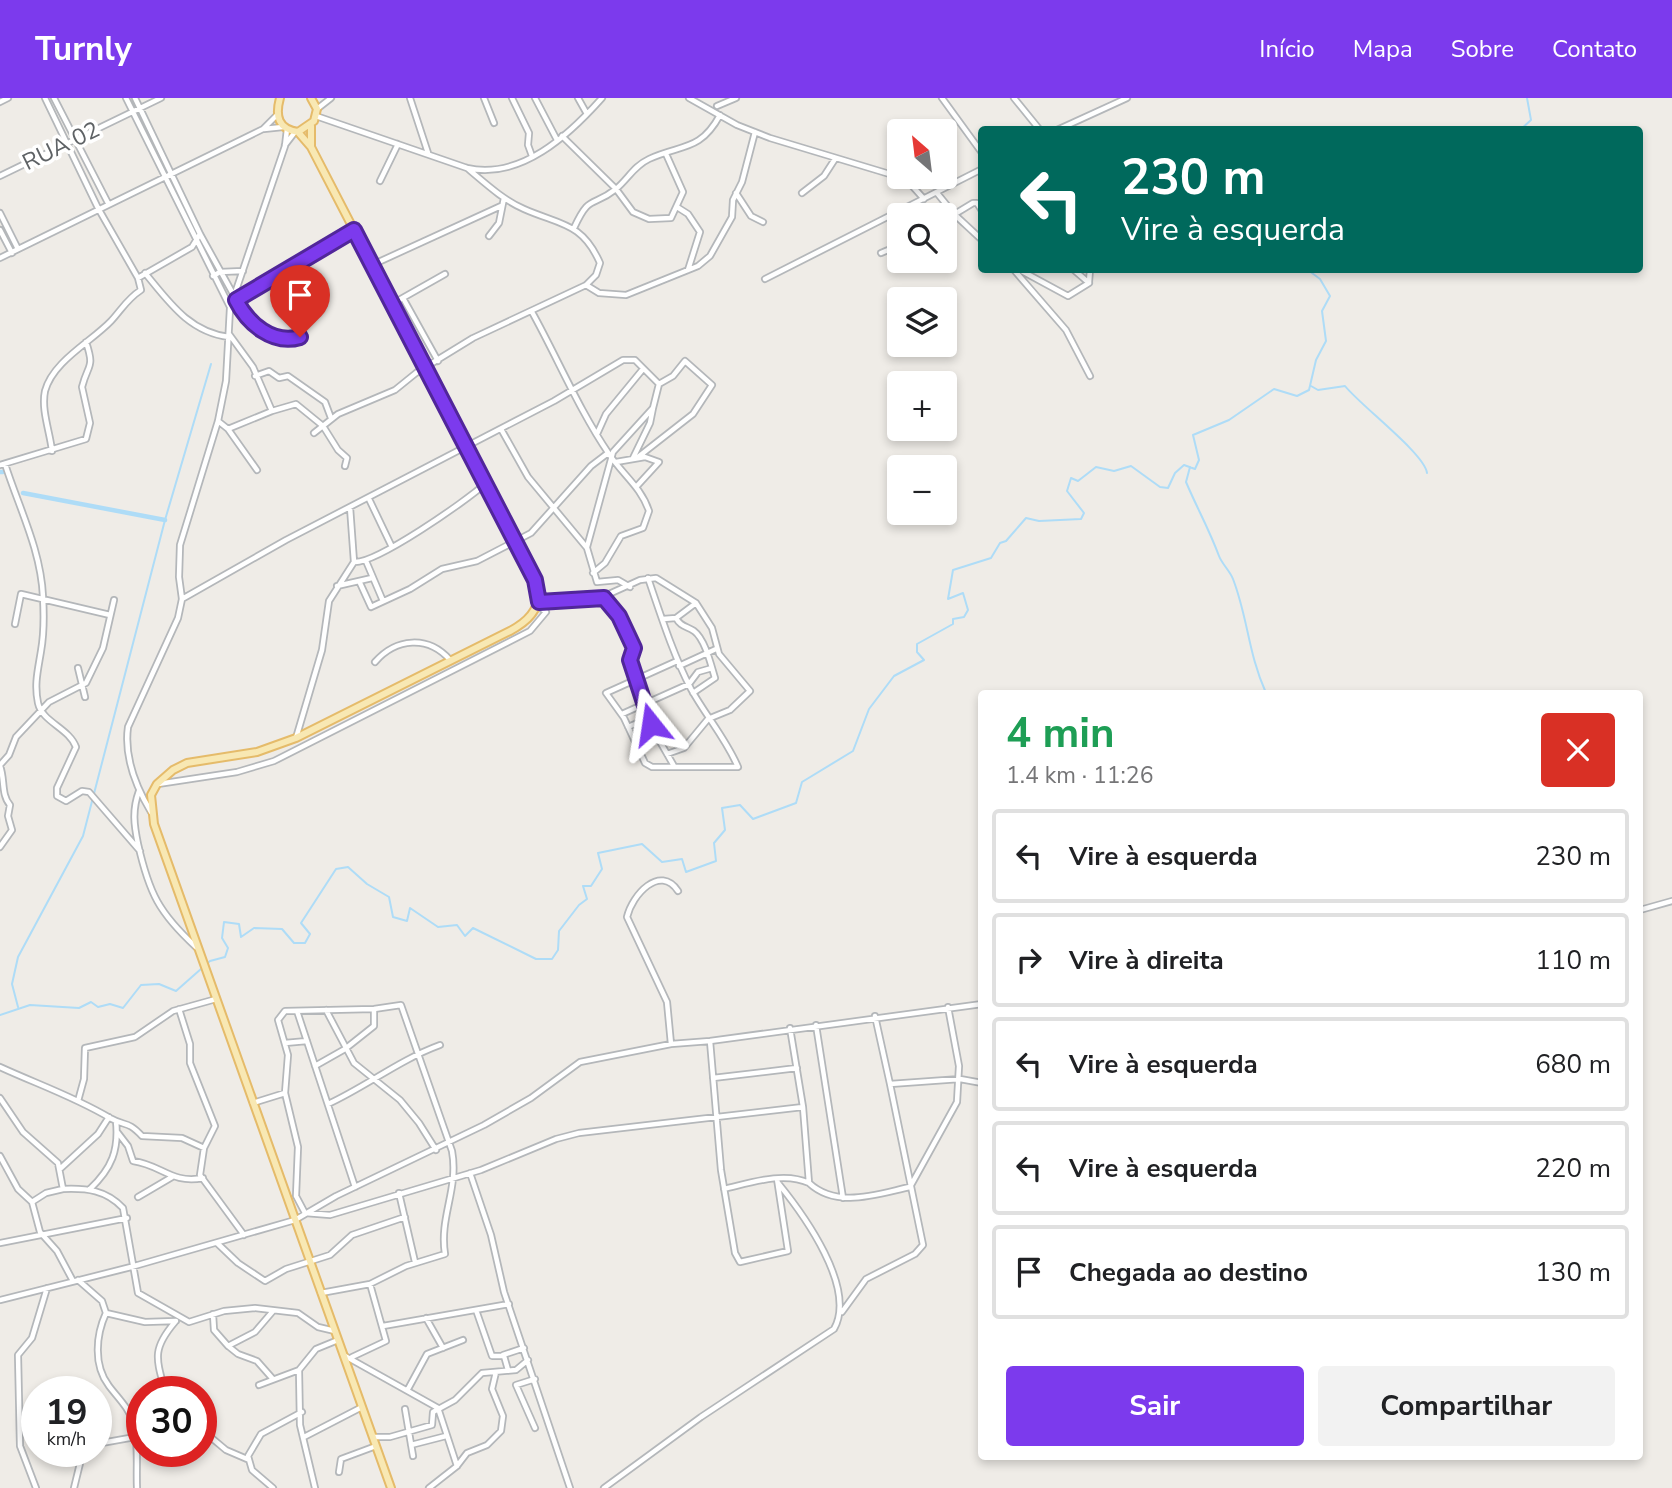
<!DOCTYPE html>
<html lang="pt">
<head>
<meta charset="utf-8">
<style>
	:root { --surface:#fff; --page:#f2f2f2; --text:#202124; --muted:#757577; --line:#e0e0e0; --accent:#7c3aed }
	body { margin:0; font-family:"Nunito Sans",sans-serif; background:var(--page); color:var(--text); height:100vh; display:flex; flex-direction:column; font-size:26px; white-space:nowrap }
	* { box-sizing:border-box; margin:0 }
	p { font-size:23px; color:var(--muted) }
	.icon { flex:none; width:38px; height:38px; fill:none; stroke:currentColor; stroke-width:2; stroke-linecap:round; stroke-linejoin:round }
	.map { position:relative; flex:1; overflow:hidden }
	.details { position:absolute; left:978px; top:592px; width:665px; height:770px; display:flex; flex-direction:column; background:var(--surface); border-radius:7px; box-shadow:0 4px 10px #0003 }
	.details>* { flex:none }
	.guide { position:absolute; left:978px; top:28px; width:665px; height:147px; border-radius:7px; box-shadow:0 4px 10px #0003; background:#00695c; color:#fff; overflow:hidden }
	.needle { width:46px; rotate:332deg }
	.controls { position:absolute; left:887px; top:21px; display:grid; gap:14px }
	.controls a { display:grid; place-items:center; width:70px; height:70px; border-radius:7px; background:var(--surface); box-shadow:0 4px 10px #0003; font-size:35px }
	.speed { position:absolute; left:21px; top:1278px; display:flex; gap:14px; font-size:35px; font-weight:700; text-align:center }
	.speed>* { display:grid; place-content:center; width:91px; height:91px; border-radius:50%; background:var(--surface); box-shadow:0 4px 10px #0003; line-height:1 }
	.speed small { font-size:18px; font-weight:400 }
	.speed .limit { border:10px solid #d22; background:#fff; color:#111 }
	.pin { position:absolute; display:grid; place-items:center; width:60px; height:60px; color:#fff; margin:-72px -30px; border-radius:50% 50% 50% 0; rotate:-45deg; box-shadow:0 0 7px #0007 }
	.pin .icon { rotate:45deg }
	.me { position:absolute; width:77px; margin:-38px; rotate:345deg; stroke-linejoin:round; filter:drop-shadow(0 0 5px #0008) }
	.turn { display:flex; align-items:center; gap:24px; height:147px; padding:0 28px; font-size:32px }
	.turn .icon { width:91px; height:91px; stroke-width:2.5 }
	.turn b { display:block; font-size:49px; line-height:60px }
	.round { display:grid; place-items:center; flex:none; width:74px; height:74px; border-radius:7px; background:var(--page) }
	.summary { display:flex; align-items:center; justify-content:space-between; height:119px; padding:0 28px }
	h1 { font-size:42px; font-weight:700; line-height:52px; color:#1e9e55 }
	.cta { display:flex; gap:14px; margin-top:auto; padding:14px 28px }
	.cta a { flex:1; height:80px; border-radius:7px; background:var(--accent); color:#fff; font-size:28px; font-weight:700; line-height:80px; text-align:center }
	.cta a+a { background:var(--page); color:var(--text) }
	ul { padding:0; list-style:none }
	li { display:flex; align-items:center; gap:21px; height:94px; margin:0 14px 10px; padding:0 14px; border:4px solid var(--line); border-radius:7px }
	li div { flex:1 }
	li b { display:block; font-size:26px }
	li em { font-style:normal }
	header { display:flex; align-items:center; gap:42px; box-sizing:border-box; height:98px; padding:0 35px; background:var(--accent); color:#fff }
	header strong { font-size:33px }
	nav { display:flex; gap:38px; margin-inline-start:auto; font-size:24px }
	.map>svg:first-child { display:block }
</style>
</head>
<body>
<header>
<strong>Turnly</strong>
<nav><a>Início</a><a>Mapa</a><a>Sobre</a><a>Contato</a></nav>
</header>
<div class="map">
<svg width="1672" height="1390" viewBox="0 0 1672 1390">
	<rect width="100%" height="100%" fill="#efece7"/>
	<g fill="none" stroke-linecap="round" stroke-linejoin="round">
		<!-- stream -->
		<path stroke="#aedcf7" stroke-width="2" d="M1520 32 1531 22 1527 0
			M1311 288 1318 292 1345 288C1361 308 1425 356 1427 375
			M1190 369 1186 384C1197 410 1209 431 1219 458 1222 466 1230 473 1233 481 1248 520 1248 555 1266 595
			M18 909 12 886 18 859 83 738 165 422 211 266
			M0 917 30 907 79 910 91 904 98 909 110 906 123 910 141 887 159 886 176 893 210 863 225 859 228 850 222 840 224 824 239 826 241 839 254 830 282 831 294 845H305L310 836 301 825 336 771 348 769 367 786 389 799 393 819 407 823 410 810 438 829 457 827 465 838 473 830 536 861H552L558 852 559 833 579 807 587 801 583 788H591L602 771 598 755 642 746 662 764 682 761 686 774 716 763 714 745 725 732 722 710 740 707 753 721 796 705 802 684 853 653 869 611 894 578 924 562 917 554V546L953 526V521L964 519 968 512 963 495 948 501 953 472 991 460 1000 445 1006 443 1026 420 1039 423 1081 421 1084 415 1067 393 1071 380 1078 383 1096 369 1114 373 1131 368 1160 389 1168 390 1175 375 1184 367 1195 371 1199 362 1193 337 1229 322 1274 291 1297 298 1309 292 1316 262 1326 243 1322 213 1330 198 1320 181 1308 172"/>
		<!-- canal -->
		<path stroke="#aedcf7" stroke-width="4.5" d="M0 374H3
			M23 395 165 422"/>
		<defs>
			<path id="minor" d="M45 0 98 110 138 180 141 192C127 201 122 211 111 223 91 244 53 263 45 293 41 312 50 334 52 353
				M54 0 108 105
				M126 0 230 209
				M135 0 200 136 243 214 258 230 278 240 301 239
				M410 0 428 55
				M484 0 494 25
				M512 0 529 35 528 47 532 58
				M535 0 557 42
				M578 0 587 16
				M689 0 737 27 770 40 906 81 924 101
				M942 0 982 55
				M1014 0 1040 32
				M0 4 8 0
				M717 8 736 0
				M317 11 331 0
				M316 18 467 70C521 82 569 37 602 0
				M264 31 283 29
				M1057 32 1127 0
				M562 38 616 91 633 114 649 121 671 120 683 94 666 56
				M285 47 295 34
				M0 78 161 0
				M380 83 398 46
				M736 95 751 118 763 124
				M802 95 824 78 835 61
				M937 95 954 116 982 142
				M677 109 688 116 700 134 688 172
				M0 115 18 151
				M945 122 973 105H977L982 113
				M574 130C590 95 592 110 616 91 628 81 634 68 649 61 681 46 700 54 720 17
				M0 132 12 155
				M489 138 499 125 504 100
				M881 155 900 147
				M0 160 263 31 277 17
				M372 167 501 108
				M1014 172 1066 232 1090 278
				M1020 172 1068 198 1089 185
				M1074 172 1089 185
				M145 175C169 204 189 234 229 239
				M213 178 220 174 243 173
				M138 180 192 149 200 136
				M765 181 982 71
				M1089 184 1090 172
				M586 187 599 195 626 197 698 168 710 158 732 119 733 102 742 84 755 34
				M403 200 438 263
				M236 202 354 132
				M392 206 445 176
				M532 214C558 261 579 312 609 356 623 377 641 389 649 413L643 430 621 438 605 465 593 475
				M229 236 253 269 272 313 296 306 323 328 338 352 347 360 345 368
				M255 278 269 273 279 280 288 278 325 304 331 320
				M218 323 228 331 257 372
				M228 331 272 313
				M501 331 528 379 587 450 597 484 618 482 630 489
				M314 335 338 316 395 292 416 275 473 240 586 187 596 177 600 165C582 124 560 127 524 111 503 102 485 85 467 70
				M597 336 606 316 643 271
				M638 359 693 316 712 287 685 263 673 278 659 286 653 310
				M616 364 645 359 659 364 637 388
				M5 366C19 410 41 452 43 499 44 516 44 536 41 553 38 572 34 586 38 605 42 624 69 630 76 649L57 690V698L66 703 82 693 89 694 140 753
				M0 367 86 341 90 325 82 289C88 265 95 271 86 244
				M369 401 391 447
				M587 449 613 354 653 310 650 325 633 360
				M366 463 383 503
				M354 464C376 466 466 403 485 386
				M648 480C661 518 673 556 691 591 706 618 726 641 738 669H652L645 665 624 620 606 595 677 563
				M360 485 371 509 410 491 442 471 477 463 531 435 591 368 608 355
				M337 488 372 480
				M604 500 619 518 633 550 630 562 644 596 647 621 674 668
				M182 501 286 442 554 303 623 262H635L659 286
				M539 504 598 501 640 482 656 480 696 505 712 530 719 556 750 593 730 612 708 621 684 650 667 656
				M676 520 696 505
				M663 521 676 520C680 528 686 528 694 533 705 541 711 567 715 580L693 595
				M15 526 21 496 110 517
				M375 564C396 540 428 537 450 562
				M679 568 716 551
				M78 570 85 599
				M622 616 689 586 698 574 712 570
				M628 629 647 621
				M296 640 322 552 329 503 354 464 350 409
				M0 667 9 657 16 639 49 604 86 585 103 550 114 502
				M0 668C5 681 1 697 10 707L8 718 12 732 0 749
				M158 686 237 674 274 663 530 533 546 514 538 508
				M139 693C132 712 134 727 138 746 149 795 159 815 196 849
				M151 714C136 689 124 658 128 629L178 520 182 501 179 479 180 447 218 323 226 283 230 210 285 48 287 31
				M1640 812 1672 803
				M179 911 190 946V965L215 1028 204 1050 200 1077 244 1137
				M326 912 354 965 400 1002 419 1025 436 1052
				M297 913 355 1089
				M875 918 890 986 960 981 982 985
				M816 927 843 1100
				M790 930 803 1009 809 1085C837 1111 877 1096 910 1089L957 1004 959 968 948 909
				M710 943 721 1072 735 1155 740 1164 788 1153 777 1081
				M285 945 307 943
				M671 946 667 904 627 819C632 797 660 766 678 793
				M315 968 345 951 374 928V911
				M0 969C37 986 75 999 110 1020 126 1029 127 1022 142 1038L182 1040 204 1050
				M713 980 797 970
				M0 1000 23 1034 58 1065 63 1091C87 1090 106 1092 123 1110L138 1195 189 1224 224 1213 255 1210 298 1215 318 1229 335 1233
				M78 1003 84 981 85 950 135 939 173 913 216 901
				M253 1005 285 995
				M328 1006C367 988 399 962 440 947
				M118 1035 128 1048 133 1063C162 1067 171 1086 203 1080
				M0 1058 18 1091 32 1104 40 1134 57 1153 73 1183
				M61 1070 98 1036 109 1019
				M470 1075 491 1137 504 1194 570 1390
				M90 1091C112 1070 119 1052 116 1023
				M724 1091C750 1085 784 1073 809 1085
				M399 1095 415 1164
				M138 1099 172 1079
				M32 1104 46 1095 63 1091
				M0 1145 127 1120
				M217 1145 238 1165 265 1183 286 1171 330 1157 352 1137 405 1119
				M78 1182 102 1203 106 1215 145 1224 176 1223
				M370 1186 406 1168 445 1156C439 1119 459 1091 452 1053L401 907 374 911 285 913 278 922 288 957 285 995 298 1049 296 1098 305 1115 330 1117 481 1072 556 1041 579 1035 803 1009
				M321 1195 370 1186 386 1243 352 1259
				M0 1202 131 1169 295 1122 336 1098 484 1027 531 1000 580 964 671 946 710 943 982 906
				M476 1212 492 1258H504L508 1272
				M842 1214 866 1181 915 1156 923 1147 890 986
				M106 1215C96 1237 93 1267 109 1288 118 1300 129 1310 133 1324 139 1345 136 1369 137 1390
				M213 1216 214 1232 228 1248
				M426 1220 443 1250
				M383 1228 509 1206
				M503 1257 524 1250
				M345 1258 438 1310 457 1368
				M272 1280 257 1263 238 1256 228 1248 255 1234 273 1213
				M535 1281 516 1287 535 1330
				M259 1287 299 1272
				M408 1291 427 1256 463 1242
				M165 1293C156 1260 152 1251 175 1224
				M405 1311 413 1358
				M201 1331 226 1352 247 1361
				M304 1339 362 1309
				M373 1339H390L432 1327 433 1314 455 1302 482 1275 516 1272 528 1262
				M96 1346 135 1339
				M411 1347 446 1338
				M339 1374 341 1361 376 1348
				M36 1390 20 1348 18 1257 32 1240 47 1190
				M74 1390 83 1353
				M273 1390 252 1372 248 1358 261 1336 302 1314
				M315 1390 300 1327 299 1272 316 1251 338 1242
				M429 1390 457 1368 467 1355 487 1347 501 1333 503 1318 492 1291 496 1274
				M604 1390 701 1319 834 1231C857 1190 804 1117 778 1085"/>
			<path id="major" d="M280 0C275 18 278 31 298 34L314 23 317 11 311 0
				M311 28V49
				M298 34 311 49 535 482C545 506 531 522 510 533L296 640 257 654 187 665 173 672 157 686 151 697 154 726 391 1390"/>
		</defs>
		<!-- minor casing -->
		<use href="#minor" stroke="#b4b7ba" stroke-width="8"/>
		<!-- major casing -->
		<use href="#major" stroke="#e5bb6a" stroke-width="10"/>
		<!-- minor -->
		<use href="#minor" stroke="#fff" stroke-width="4.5"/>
		<!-- major -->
		<use href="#major" stroke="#f8e8b3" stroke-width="6"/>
	</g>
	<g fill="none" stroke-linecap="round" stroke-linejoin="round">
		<defs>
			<path id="route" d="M300 239C273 247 248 226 236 202L354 132 535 482 539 504 604 500 619 518 634 550 630 562 651 626"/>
		</defs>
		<!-- route casing -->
		<use href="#route" stroke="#51269a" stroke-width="18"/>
		<!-- route -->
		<use href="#route" stroke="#7c3aed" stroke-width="12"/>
	</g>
	<g text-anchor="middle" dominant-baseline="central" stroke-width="7" stroke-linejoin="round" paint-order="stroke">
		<!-- street labels -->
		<g font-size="23" fill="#5e6265" stroke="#fff">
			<text transform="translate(61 48) rotate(-26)">RUA 02</text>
		</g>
	</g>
</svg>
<div class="controls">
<a><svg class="needle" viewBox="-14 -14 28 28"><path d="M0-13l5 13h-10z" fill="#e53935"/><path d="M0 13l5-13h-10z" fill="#757577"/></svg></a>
<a><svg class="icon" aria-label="search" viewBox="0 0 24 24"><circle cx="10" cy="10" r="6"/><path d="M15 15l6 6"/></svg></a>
<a><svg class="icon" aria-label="layers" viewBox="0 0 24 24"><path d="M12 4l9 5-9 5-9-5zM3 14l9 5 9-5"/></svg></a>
<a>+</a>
<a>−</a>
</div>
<div class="speed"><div>19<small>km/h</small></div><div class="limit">30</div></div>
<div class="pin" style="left:300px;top:239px;background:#d93025"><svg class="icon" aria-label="arrive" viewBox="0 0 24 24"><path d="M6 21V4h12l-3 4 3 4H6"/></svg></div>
<svg class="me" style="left:651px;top:626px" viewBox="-20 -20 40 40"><path d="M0-17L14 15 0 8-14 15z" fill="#7c3aed" stroke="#fff" stroke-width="4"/></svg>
<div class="guide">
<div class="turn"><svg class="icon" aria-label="left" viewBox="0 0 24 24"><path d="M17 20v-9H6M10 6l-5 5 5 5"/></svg><div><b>230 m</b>Vire à esquerda</div></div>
</div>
<section class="details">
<div class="summary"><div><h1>4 min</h1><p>1.4 km · 11:26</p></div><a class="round" style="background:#d93025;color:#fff"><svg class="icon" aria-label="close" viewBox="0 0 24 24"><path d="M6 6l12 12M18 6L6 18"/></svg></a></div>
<ul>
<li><svg class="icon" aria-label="left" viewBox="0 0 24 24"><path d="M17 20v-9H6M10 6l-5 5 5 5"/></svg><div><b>Vire à esquerda</b></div><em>230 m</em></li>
<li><svg class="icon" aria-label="right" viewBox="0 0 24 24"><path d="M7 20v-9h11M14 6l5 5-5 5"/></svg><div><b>Vire à direita</b></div><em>110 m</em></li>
<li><svg class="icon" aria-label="left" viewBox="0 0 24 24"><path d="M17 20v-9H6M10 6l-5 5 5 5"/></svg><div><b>Vire à esquerda</b></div><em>680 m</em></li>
<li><svg class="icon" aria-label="left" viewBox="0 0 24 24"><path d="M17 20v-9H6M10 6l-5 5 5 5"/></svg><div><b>Vire à esquerda</b></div><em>220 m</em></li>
<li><svg class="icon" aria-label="arrive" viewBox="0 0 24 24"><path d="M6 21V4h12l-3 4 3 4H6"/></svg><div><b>Chegada ao destino</b></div><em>130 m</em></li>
</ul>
<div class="cta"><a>Sair</a><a>Compartilhar</a></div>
</section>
</div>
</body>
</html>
